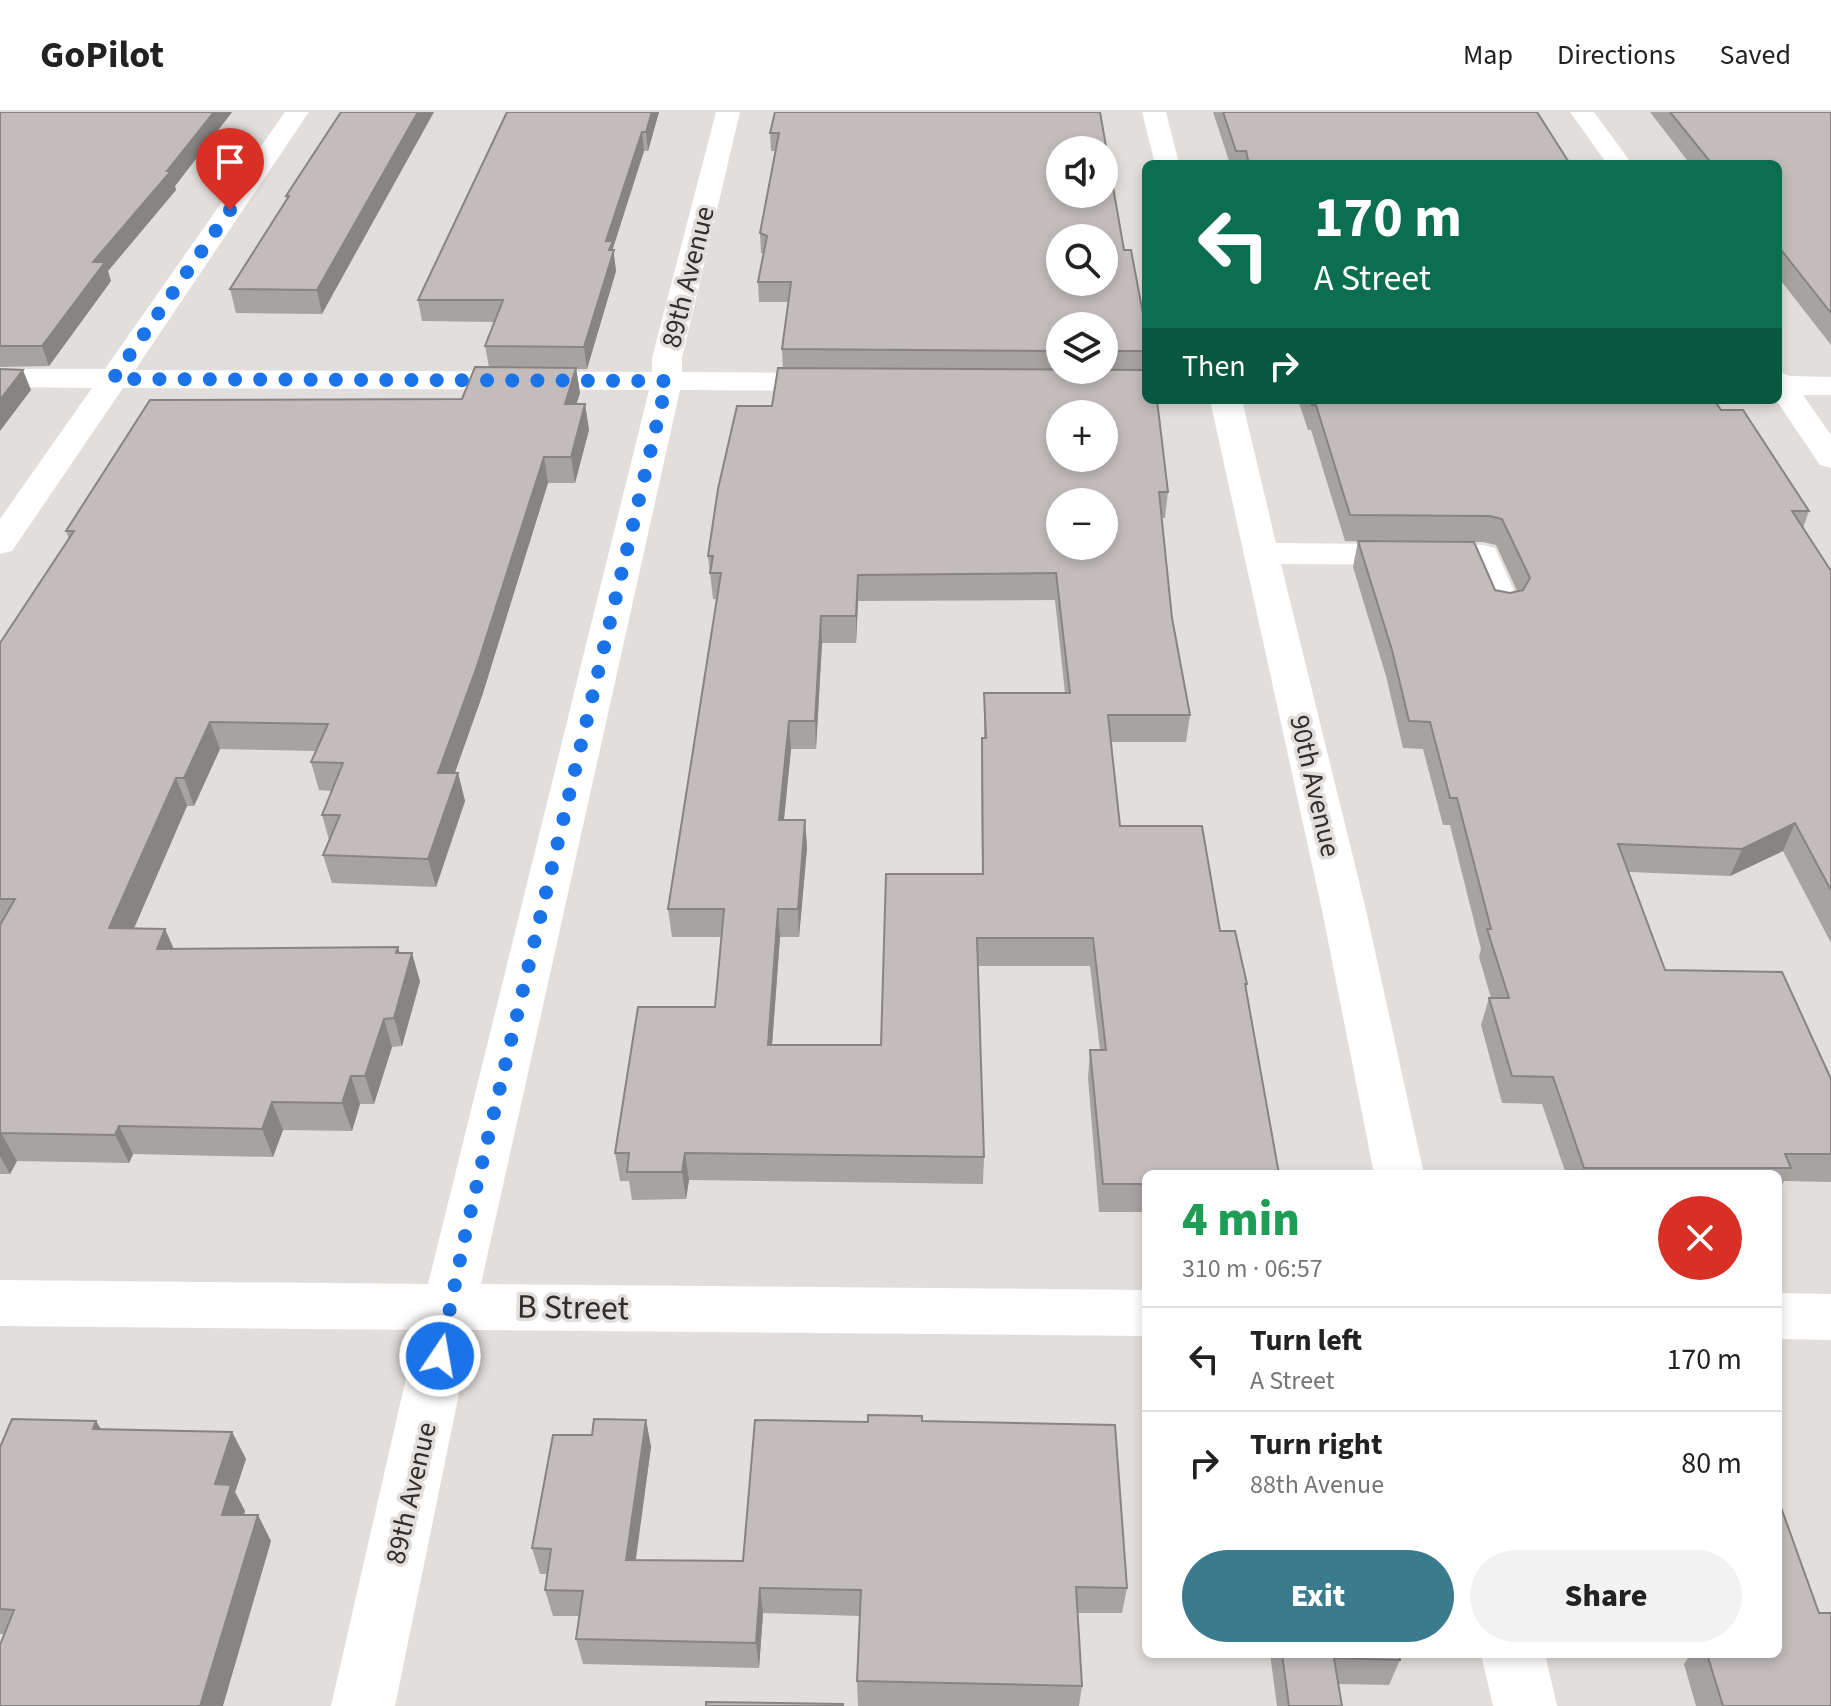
<!DOCTYPE html>
<html lang="en">
<head>
<meta charset="utf-8">
<style>
	:root { --surface:#fff; --page:#f2f2f2; --text:#222; --muted:#767676; --line:#e0e0e0; --accent:#3a7b8d }
	body { margin:0; font-family:"Source Sans 3",sans-serif; background:var(--page); color:var(--text); height:100vh; display:flex; flex-direction:column; font-size:30px; white-space:nowrap }
	* { box-sizing:border-box; margin:0 }
	p { font-size:26px; color:var(--muted) }
	.icon { flex:none; width:44px; height:44px; fill:none; stroke:currentColor; stroke-width:2; stroke-linecap:round; stroke-linejoin:round }
	.map { position:relative; flex:1; overflow:hidden }
	.details { position:absolute; left:1142px; top:1058px; width:640px; height:488px; display:flex; flex-direction:column; background:var(--surface); border-radius:12px; box-shadow:0 4px 12px #0003 }
	.details>* { flex:none }
	.hud { position:absolute; left:1142px; top:48px; width:640px; height:244px; border-radius:12px; box-shadow:0 4px 12px #0003; background:#0b6e4f; color:#fff; overflow:hidden }
	.tools { position:absolute; left:1046px; top:24px; display:grid; gap:16px }
	.tools a { display:grid; place-items:center; width:72px; height:72px; border-radius:50%; background:var(--surface); box-shadow:0 4px 12px #0003; font-size:40px }
	.pin { position:absolute; display:grid; place-items:center; width:68px; height:68px; color:#fff; margin:-82px -34px; border-radius:50% 50% 50% 0; rotate:-45deg; box-shadow:0 0 8px #0007 }
	.pin .icon { rotate:45deg }
	.me { position:absolute; width:88px; margin:-44px; rotate:12deg; stroke-linejoin:round; filter:drop-shadow(0 0 6px #0008) }
	.turn { display:flex; align-items:center; gap:28px; height:168px; padding:0 40px; font-size:36px }
	.turn .icon { width:104px; height:104px; stroke-width:2.5 }
	.turn b { display:block; font-size:56px; line-height:68px }
	.then { display:flex; align-items:center; height:76px; padding:0 40px; background:#0003; gap:16px; font-size:30px }
	.round { display:grid; place-items:center; flex:none; width:84px; height:84px; border-radius:42px; background:var(--page) }
	.overview { display:flex; align-items:center; justify-content:space-between; height:136px; padding:0 40px }
	h1 { font-size:48px; font-weight:800; line-height:60px; color:#1e9e55 }
	.action { display:flex; gap:16px; margin-top:auto; padding:16px 40px }
	.action a { flex:1; height:92px; border-radius:48px; background:var(--accent); color:#fff; font-size:32px; font-weight:800; line-height:92px; text-align:center }
	.action a+a { background:var(--page); color:var(--text) }
	ul { padding:0; list-style:none }
	li { display:flex; align-items:center; gap:24px; height:104px; padding:0 40px; border-top:2px solid var(--line) }
	li div { flex:1 }
	li b { display:block; font-size:30px }
	li em { font-style:normal }
	header { display:flex; align-items:center; gap:48px; box-sizing:border-box; height:112px; padding:0 40px; background:var(--surface); border-bottom:2px solid var(--line) }
	header strong { font-size:38px }
	nav { display:flex; gap:44px; margin-inline-start:auto; font-size:28px }
	.map>svg:first-child { display:block }
</style>
</head>
<body>
<header>
<strong>GoPilot</strong>
<nav><a>Map</a><a>Directions</a><a>Saved</a></nav>
</header>
<div class="map">
<svg width="1831" height="1594" viewBox="0 0 1831 1594">
	<rect width="100%" height="100%" fill="#e2dedc"/>
	<g fill="none" stroke-linecap="round" stroke-linejoin="round">
		<!-- minor -->
		<path fill="#fff" fill-rule="evenodd" d="M285 0H309L135 258 652 260V246L716 0H740L682 246V260L834 261 845 264 849 270 845 276 834 279 680 278 481 1172 1146 1178V1224L472 1218 395 1594H331L417 1218 0 1214V1168L428 1172 649 278 123 276 12 439 0 442V407L92 276 0 275V257H105Z
			M1142 0H1166L1179 52H1155Z
			M1570 0H1594L1632 52H1607Z
			M1778 260 1790 264 1831 265V283H1803L1831 323V356L1820 353 1776 288H1778Z
			M1210 288H1242L1276 431 1483 433 1495 436 1520 493 1515 501 1502 504 1489 501 1469 453 1281 452 1366 798 1424 1062H1374L1322 798Z
			M1778 1181 1831 1182V1228L1778 1227Z
			M1481 1542H1545L1557 1594H1493Z"/>
	</g>
	<!-- wall -->
	<path fill="#a7a3a2" fill-rule="evenodd" d="M0 0H232L175 74 176 78 108 159 111 169 49 254 0 255Z
		M341 0 322 202 236 201 230 177 287 87 286 84Z
		M507 0H659L648 39H644L613 136 616 159 587 257H576L580 281 576 292H585L589 318 575 371H548L482 584 455 661H458L465 689 436 775 332 771 323 743 329 728 322 703 332 679 319 678 311 650 316 639 220 637 194 694H187L134 816 165 817 174 837 399 841 420 869 402 934 392 935 374 992H360L352 1019 283 1018 273 1045 133 1042 129 1051 17 1049 10 1062H0V531L69 427 66 419 462 287 489 255 485 234 495 210 422 209 418 188Z
		M775 0 1124 138 1146 218V288L1168 380 1165 406H1162L1172 506 1190 603 1186 630H1111L1120 714 1220 819 1247 872 1246 880 1146 1062V1100H1099L1088 966 1090 938H1100L1090 854H978L984 1045 983 1072 689 1068 686 1087 632 1088 629 1069H620L615 1041 715 895 722 825H672L668 797 717 487H713L708 444 772 294 783 257 782 237 788 190H759L758 170 764 142 761 141 760 121 775 39H771L770 21ZM1060 214H1104V258H1060ZM1055 488 1065 581H984V626H982L981 653 982 762 881 933H772L780 825H799L807 736 805 708H784L791 637H816L822 531H856L858 489Z
		M1213 0H1537L1570 52H1230Z
		M1650 0H1831V233L1778 165V52H1690Z
		M1298 288H1714L1721 298 1809 399 1803 416 1831 459V831L1783 739 1730 764 1629 760 1665 858 1831 967V1070L1784 1069 1778 1081V1062H1566L1542 992 1502 991 1481 913 1489 886H1491L1479 845 1481 837 1450 713H1443L1423 637 1403 636 1386 564 1353 455 1358 429 1495 478 1510 481 1517 479 1496 433 1483 430 1345 429 1311 318H1308Z
		M646 1308 651 1335 636 1448 743 1449 868 1310 922 1309 1127 1476 1122 1501H1078L1082 1574 1079 1594H858L857 1569 860 1504 763 1501 759 1556 583 1552 576 1527 579 1504H553L545 1478 547 1462H540L532 1436 592 1323Z
		M96 1309 101 1318 232 1320 246 1347 235 1380 245 1399 244 1403 271 1429 4 1522H0V1335Z
		M1819 1501 1831 1594H1696L1684 1552 1691 1542H1778Z
		M1270 1542H1399L1400 1548 1389 1573 1338 1572 1342 1594H1277Z"/>
	<!-- shaded-wall -->
	<path fill="#888484" d="M214 0H232L175 74 176 78 108 159 111 169 49 254 42 234 93 150Z
		M418 0H434L322 202 317 178Z
		M652 0H659L648 39 646 20Z
		M642 20 644 39 613 136 616 159 587 257 584 235 606 129Z
		M576 256 580 281 568 318 565 292Z
		M23 258 31 278 0 319V288Z
		M585 292 589 318 575 371 571 345Z
		M544 345 548 371 482 584 445 688 438 661Z
		M858 463V489L856 531V504Z
		M821 504 822 531 816 637 815 609Z
		M789 609 791 637 781 736 779 708Z
		M210 610 220 637 194 694 184 666Z
		M458 661 465 689 436 775 428 747Z
		M176 666 187 694 122 844 109 816Z
		M805 708 807 736 799 825 798 797Z
		M1795 711 1783 739 1730 764 1742 737Z
		M778 797 780 825 770 960 768 933Z
		M165 817 177 845 157 837Z
		M398 835 406 863 412 841 420 869 402 934 394 906 396 841Z
		M384 907 392 935 374 992 365 964Z
		M351 964 360 992 352 1019 342 991Z
		M272 990 283 1018 273 1045 262 1017Z
		M119 1014 133 1042 129 1051 115 1023Z
		M1 1021 17 1049 10 1062 0 1044V1024Z
		M685 1041 689 1068 686 1087 682 1060Z
		M646 1308 651 1335 632 1473 626 1448Z
		M96 1309 112 1335 93 1317Z
		M232 1320 246 1347 235 1380 245 1399 236 1429 222 1403 215 1372Z
		M258 1403 271 1429 223 1594H200Z
		M760 1476 763 1501 759 1556 756 1531Z"/>
	<!-- building -->
	<path fill="#c2bdbc" stroke="#888484" stroke-width="2" fill-rule="evenodd" d="M0 0H214L167 59H171L93 150H105L42 234H0Z
		M341 0H418L317 178 230 177 289 84H286Z
		M507 0H652L646 20H642L606 129H613L609 138H614L584 235 485 234 503 188H418Z
		M775 0H1100L1124 138H1131L1146 218V239H1104V214H1060V239L782 237 791 170H758L767 124 760 121 779 21H770ZM1060 38H1104V82H1060ZM1060 126H1104V170H1060Z
		M1223 0H1537L1570 52H1249L1246 39H1236Z
		M1670 0H1831V201L1778 134V52H1712Z
		M475 255 576 256 565 292H585L571 345H544L476 557 438 661H458L428 747 323 743 340 703H322L343 651 311 650 328 612 210 610 184 666H176L109 816 165 817 157 837 398 835 396 841H412L394 906 384 907 365 964H351L342 991 272 990 262 1017 119 1014 115 1023 1 1021 0 1024V813L15 787H0V531L74 419H66L150 288 462 287Z
		M778 256 1146 258V288H1157L1168 380H1159L1172 506 1190 603H1108L1120 714H1202L1220 819H1235L1247 872H1245L1279 1062H1146V1072H1103L1090 938H1106L1093 826H977L984 1045 685 1041 682 1060H627L629 1041H615L638 895H715L724 797H668L721 461H710L713 444H708L718 377 737 294H772ZM1060 302H1104V346H1060ZM1060 390H1104V434H1060ZM1056 461 1070 581H984L986 626H982L983 762H886L881 933H768L778 797H798L805 708H779L789 609H815L821 504H856L858 463Z
		M0 257 23 258 0 288Z
		M1310 288H1714L1721 298H1743L1809 399H1792L1831 459V778L1795 711 1742 737 1618 732 1665 858 1782 860 1831 967V1042H1785L1791 1056H1584L1553 965 1512 964 1489 886H1509L1487 817H1491L1457 686H1450L1430 610 1409 609 1392 538 1358 429 1474 430 1495 478 1510 481 1523 478 1530 466 1502 407 1490 404 1350 403 1316 293H1312Z
		M868 1303 922 1304V1309L1115 1313 1127 1476 1076 1475 1082 1574 857 1569 861 1478 760 1476 756 1531 576 1527 583 1479 545 1478 551 1437 532 1436 553 1323H592L594 1307 646 1308 626 1448 743 1449 755 1308 868 1310Z
		M12 1307 96 1309 93 1317 232 1320 215 1372 231 1373 222 1403H258L200 1594H0V1533L14 1498 0 1497V1335Z
		M1778 1387 1819 1501H1831V1594H1723L1707 1542H1778Z
		M1282 1542H1399L1400 1548 1334 1546 1342 1594H1289Z
		M706 1590 843 1592V1594H706Z"/>
	<g fill="none" stroke-linecap="round" stroke-linejoin="round">
		<!-- route -->
		<path stroke="#1a73e8" stroke-width="14" stroke-dasharray="0 25.2" d="M230 98 113 267 667 269 466 1119 440 1244"/>
	</g>
	<g text-anchor="middle" dominant-baseline="central" stroke-width="7" stroke-linejoin="round" paint-order="stroke">
		<!-- street labels -->
		<g font-size="28" fill="#2f2d2d" stroke="#e2dedc">
			<text transform="translate(688 165) rotate(-76)">89th Avenue</text>
			<text transform="translate(1315 674) rotate(77)">90th Avenue</text>
			<text transform="translate(411 1381) rotate(-77)">89th Avenue</text>
		</g>
		<!-- near-street labels -->
		<g font-size="34" fill="#2f2d2d" stroke="#e2dedc">
			<text transform="translate(573 1196) rotate(1)">B Street</text>
		</g>
	</g>
</svg>
<div class="tools">
<a><svg class="icon" aria-label="sound" viewBox="0 0 24 24"><path d="M4 9h4l5-4v14l-5-4H4zM17 9q2 3 0 6"/></svg></a>
<a><svg class="icon" aria-label="search" viewBox="0 0 24 24"><circle cx="10" cy="10" r="6"/><path d="M15 15l6 6"/></svg></a>
<a><svg class="icon" aria-label="layers" viewBox="0 0 24 24"><path d="M12 4l9 5-9 5-9-5zM3 14l9 5 9-5"/></svg></a>
<a>+</a>
<a>−</a>
</div>
<div class="pin" style="left:230px;top:98px;background:#d93025"><svg class="icon" aria-label="arrive" viewBox="0 0 24 24"><path d="M6 21V4h12l-3 4 3 4H6"/></svg></div>
<svg class="me" style="left:440px;top:1244px" viewBox="-20 -20 40 40"><circle r="17" fill="#1a73e8" stroke="#fff" stroke-width="3"/><path d="M0-11L8 9 0 5-8 9z" fill="#fff"/></svg>
<div class="hud">
<div class="turn"><svg class="icon" aria-label="left" viewBox="0 0 24 24"><path d="M17 20v-9H6M10 6l-5 5 5 5"/></svg><div><b>170 m</b>A Street</div></div>
<div class="then">Then<svg class="icon" aria-label="right" viewBox="0 0 24 24"><path d="M7 20v-9h11M14 6l5 5-5 5"/></svg></div>
</div>
<section class="details">
<div class="overview"><div><h1>4 min</h1><p>310 m · 06:57</p></div><a class="round" style="background:#d93025;color:#fff"><svg class="icon" aria-label="close" viewBox="0 0 24 24"><path d="M6 6l12 12M18 6L6 18"/></svg></a></div>
<ul>
<li><svg class="icon" aria-label="left" viewBox="0 0 24 24"><path d="M17 20v-9H6M10 6l-5 5 5 5"/></svg><div><b>Turn left</b><p>A Street</p></div><em>170 m</em></li>
<li><svg class="icon" aria-label="right" viewBox="0 0 24 24"><path d="M7 20v-9h11M14 6l5 5-5 5"/></svg><div><b>Turn right</b><p>88th Avenue</p></div><em>80 m</em></li>
</ul>
<div class="action"><a>Exit</a><a>Share</a></div>
</section>
</div>
</body>
</html>
